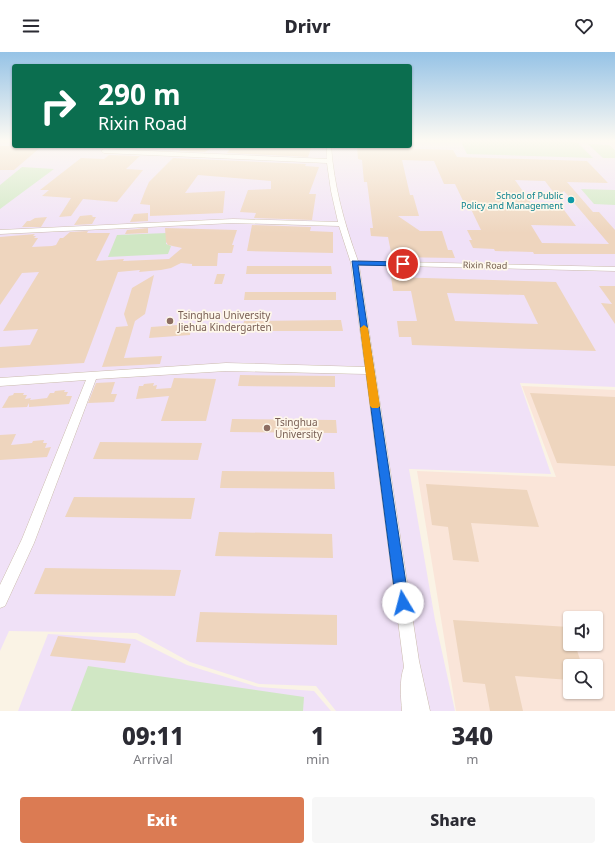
<!DOCTYPE html>
<html lang="en">
<head>
<meta charset="utf-8">
<style>
	:root { --surface:#fff; --page:#f7f7f7; --text:#2b2b33; --muted:#7c7c81; --accent:#db7b53 }
	body { margin:0; font-family:"Noto Sans",sans-serif; background:var(--page); color:var(--text); height:100vh; display:flex; flex-direction:column; font-size:15px; white-space:nowrap }
	* { box-sizing:border-box; margin:0 }
	p { font-size:13px; color:var(--muted) }
	.icon { flex:none; width:22px; height:22px; fill:none; stroke:currentColor; stroke-width:2; stroke-linecap:round; stroke-linejoin:round }
	.map { position:relative; height:659px; overflow:hidden }
	.sheet { display:flex; flex-direction:column; background:var(--surface); flex:1 }
	.sheet>* { flex:none }
	.banner { position:absolute; left:12px; top:12px; width:400px; height:84px; border-radius:4px; box-shadow:0 1px 3px #0004; background:#0b6e4f; color:#fff; overflow:hidden }
	.fabs { position:absolute; left:563px; top:559px; display:grid; gap:8px }
	.fabs a { display:grid; place-items:center; width:40px; height:40px; border-radius:4px; background:var(--surface); box-shadow:0 1px 3px #0004; font-size:20px }
	.pin { position:absolute; display:grid; place-items:center; width:34px; height:34px; color:#fff; margin:-17px; border:2px solid #fff; border-radius:50%; box-shadow:0 1px 4px #0007 }
	.me { position:absolute; width:44px; margin:-22px; rotate:352deg; stroke-linejoin:round; filter:drop-shadow(0 0 3px #0008) }
	.turn { display:flex; align-items:center; gap:14px; height:84px; padding:0 20px; font-size:18px }
	.turn .icon { width:52px; height:52px; stroke-width:2.5 }
	.turn b { display:block; font-size:28px; line-height:34px }
	.eta { display:flex; justify-content:space-evenly; align-items:center; height:68px; text-align:center }
	.eta b { font-size:24px; font-weight:800; line-height:28px }
	.button { display:flex; gap:8px; margin-top:auto; padding:8px 20px }
	.button a { flex:1; height:46px; border-radius:4px; background:var(--accent); color:#fff; font-size:16px; font-weight:800; line-height:46px; text-align:center }
	.button a+a { background:var(--page); color:var(--text) }
	header { display:flex; justify-content:space-between; align-items:center; height:52px; padding:0 20px; background:var(--surface); font-size:18px; font-weight:800 }
	.map>svg:first-child { display:block }
</style>
</head>
<body>
<header><svg class="icon" aria-label="menu" viewBox="0 0 24 24"><path d="M4 6h16M4 12h16M4 18h16"/></svg>Drivr<svg class="icon" aria-label="heart" viewBox="0 0 24 24"><path d="M12 20l-8-8c-3-5 5-10 8-4 3-6 11-1 8 4z"/></svg></header>
<div class="map">
<svg width="615" height="659" viewBox="0 0 615 659">
	<rect width="100%" height="100%" fill="#faf3e5"/>
	<!-- commercial -->
	<path fill="#fae5d9" fill-rule="evenodd" d="M522 334 615 338V659H456L417 419 556 425ZM570 566H596V592H570ZM570 614H596V640H570Z"/>
	<!-- education -->
	<path fill="#f0e1f7" d="M0 88H14V94H410V88H615V335L520 331 551 422 409 417 435 568 455 659H336L316 634 259 632 190 610 137 581 9 579 0 599Z
		M48 582 135 587 187 613 258 635 314 639 331 659H18Z"/>
	<!-- green -->
	<path fill="#d0e7c4" d="M460 88H565L578 91 593 106 467 102Z
		M588 92 609 93 615 98V106H603Z
		M22 115 54 117 0 157V133Z
		M581 137 615 138V153L594 152Z
		M167 181 166 192 171 194 168 202 108 205 117 183Z
		M88 614 304 645 303 659H71Z"/>
	<!-- building -->
	<path fill="#eed5be" fill-rule="evenodd" d="M0 94H42L14 118H0Z
		M184 94H214L205 100 179 99Z
		M232 94H265L311 96 308 105 227 101Z
		M357 94 413 95 414 97 453 98 457 105 587 109 608 131 567 130 593 160H599L615 178V202H534L533 200 495 199 494 197 473 196 469 188H472L467 178H481L470 155H466L455 132H444L434 109 402 108 410 143H413L419 164H398L420 179H442L448 198H452L455 206 392 205 388 185 371 184 370 176H373L367 130H364L362 108 358 107ZM515 128 545 129 557 145 564 139 609 192 542 191 531 173 576 174 564 158H536Z
		M109 103 140 104 126 117 143 118 117 150 83 147 71 164 59 165 71 146 42 144 49 138H40L81 106 104 107Z
		M173 106 306 112 305 114 319 115 309 142H316L312 168 254 166 256 161 240 160 248 138 271 137V129L198 123 185 141 225 139 223 161 150 164V153L140 152 145 139 149 130Z
		M148 161V169L130 170 134 162Z
		M91 163 93 164 92 165H96L92 172 74 173 80 164Z
		M47 165 41 175H22L27 169H30L35 166Z
		M252 173 311 175 310 179 333 180V201L247 199Z
		M148 176V181L125 182 127 178Z
		M165 176 237 178 232 193H234L232 201H218L217 214H192V212L181 211 171 216 161 218 139 220 140 218 118 220 84 311 0 316V295L30 293 38 277 3 279 39 220 22 221 0 253V185L35 182 33 184H36L34 186H38L32 195 52 194 56 193 60 186H63L70 180 88 179 87 181H110L96 209 124 207 123 209 169 207 182 196 168 193 166 190Z
		M247 214H331L332 222H246Z
		M217 222H225L222 232H214Z
		M154 223 145 262 135 269 124 306 162 304 160 312 102 315 116 275 128 274 124 262 132 236Z
		M391 225 556 230 596 299 412 293 411 285H399L397 269H417L411 239H393ZM447 241 524 243 538 272 455 269Z
		M599 234H615V272L601 251 612 252Z
		M245 240H336V248H244Z
		M341 268 343 279H242L244 269Z
		M191 272 190 283 149 286 151 275Z
		M240 323 335 324V335L238 334Z
		M174 326 216 327 206 369H161L169 344 136 347 139 334H143L144 332 154 331 153 334 157 333 156 337 171 336Z
		M115 330 111 342H117L114 350 88 351 96 331Z
		M65 338 64 340H68L66 344H72L69 352 29 355V351L27 355 2 356 9 344 13 343 14 341H24L23 343H27L25 347 31 346 30 348 47 346 50 341H54L55 339Z
		M530 341 615 345V414L557 411Z
		M232 367 336 368 337 381 230 380Z
		M16 382 11 393 32 391 33 389 44 388 43 391H47L45 396 51 395 47 405 0 408V383Z
		M100 390 202 391 198 408 93 407Z
		M222 419 334 420 335 437 220 436Z
		M426 432 527 438 539 475 471 471 479 510 453 508 448 475 432 473Z
		M74 445 195 446 191 467 65 465Z
		M219 480 332 482 333 506 215 504Z
		M45 516 181 518 175 544 34 542Z
		M200 560 337 563V593L196 590Z
		M453 568 569 575 570 592H575L582 614H570V628L515 624 523 659H490L485 632 463 630Z
		M58 584 131 592 125 611 50 604Z"/>
	<g fill="none" stroke-linecap="round" stroke-linejoin="round">
		<defs>
			<path id="minor" d="M327 94H331C334 134 344 171 358 209L615 215V219L359 213 419 609 430 659H402C401 645 399 629 404 615L366 322 226 319 96 327 34 491 5 554 0 556V533L22 487 86 328 0 334V326L226 311 365 315 351 211 339 174 233 171 0 182V178L233 167 338 170 331 139 327 111 104 101 101 99 104 97 327 107Z"/>
		</defs>
		<!-- minor casing -->
		<use href="#minor" stroke="#cbbcac" stroke-width="1"/>
		<!-- minor -->
		<use href="#minor" fill="#fff" fill-rule="evenodd"/>
	</g>
	<!-- sky -->
	<linearGradient id="sky" x2="0" y2="1"><stop stop-color="#96c3e6"/><stop offset="0.49" stop-color="#fdfaf3"/><stop offset="1" stop-color="#fdfaf3" stop-opacity="0"/></linearGradient>
	<rect width="615" height="181" fill="url(#sky)"/>
	<!-- route -->
	<path fill="#1a73e8" stroke="#114b97" d="M352 209 403 210 406 212 403 214 358 213 409 551 407 556 403 558 398 556 396 551Z"/>
	<!-- slow -->
	<path fill="#f59e0b" d="M364 273 368 276 380 354 378 356H372L370 354 360 276Z"/>
	<!-- markers -->
	<circle fill="#0f9aa8" stroke="#fef7ea" stroke-width="1.5" cx="571" cy="148" r="4"/>
	<g fill="#8d6e63" stroke="#fef7ea" stroke-width="1.5">
		<circle cx="170" cy="269" r="4"/>
		<circle cx="267" cy="376" r="4"/>
	</g>
	<g text-anchor="middle" dominant-baseline="central" stroke-width="3.5" stroke-linejoin="round" paint-order="stroke">
		<!-- far-culture labels -->
		<g font-size="9" fill="#0d838f" stroke="#fef7ea" text-anchor="end">
			<text x="563" y="143">School of Public<tspan x="563" dy="10">Policy and Management</tspan></text>
		</g>
		<!-- far-street labels -->
		<g font-size="9" fill="#715c4c" stroke="#fef7ea">
			<text transform="translate(485 213) rotate(1)">Rixin Road</text>
		</g>
		<!-- education labels -->
		<g font-size="10" fill="#785e54" stroke="#fef7ea" text-anchor="start">
			<text x="178" y="263">Tsinghua University<tspan x="178" dy="12">Jiehua Kindergarten</tspan></text>
			<text x="275" y="370">Tsinghua<tspan x="275" dy="12">University</tspan></text>
		</g>
	</g>
</svg>
<div class="fabs">
<a><svg class="icon" aria-label="sound" viewBox="0 0 24 24"><path d="M4 9h4l5-4v14l-5-4H4zM17 9q2 3 0 6"/></svg></a>
<a><svg class="icon" aria-label="search" viewBox="0 0 24 24"><circle cx="10" cy="10" r="6"/><path d="M15 15l6 6"/></svg></a>
</div>
<div class="pin" style="left:403px;top:212px;background:#d93025"><svg class="icon" aria-label="arrive" viewBox="0 0 24 24"><path d="M6 21V4h12l-3 4 3 4H6"/></svg></div>
<svg class="me" style="left:403px;top:551px" viewBox="-20 -20 40 40"><circle r="19" fill="#fff"/><path d="M0-13L10 11 0 6-10 11z" fill="#1a73e8"/></svg>
<div class="banner">
<div class="turn"><svg class="icon" aria-label="right" viewBox="0 0 24 24"><path d="M7 20v-9h11M14 6l5 5-5 5"/></svg><div><b>290 m</b>Rixin Road</div></div>
</div>
</div>
<section class="sheet">
<div class="eta">
<div><b>09:11</b><p>Arrival</p></div>
<div><b>1</b><p>min</p></div>
<div><b>340</b><p>m</p></div>
</div>
<div class="button"><a>Exit</a><a>Share</a></div>
</section>
</body>
</html>
